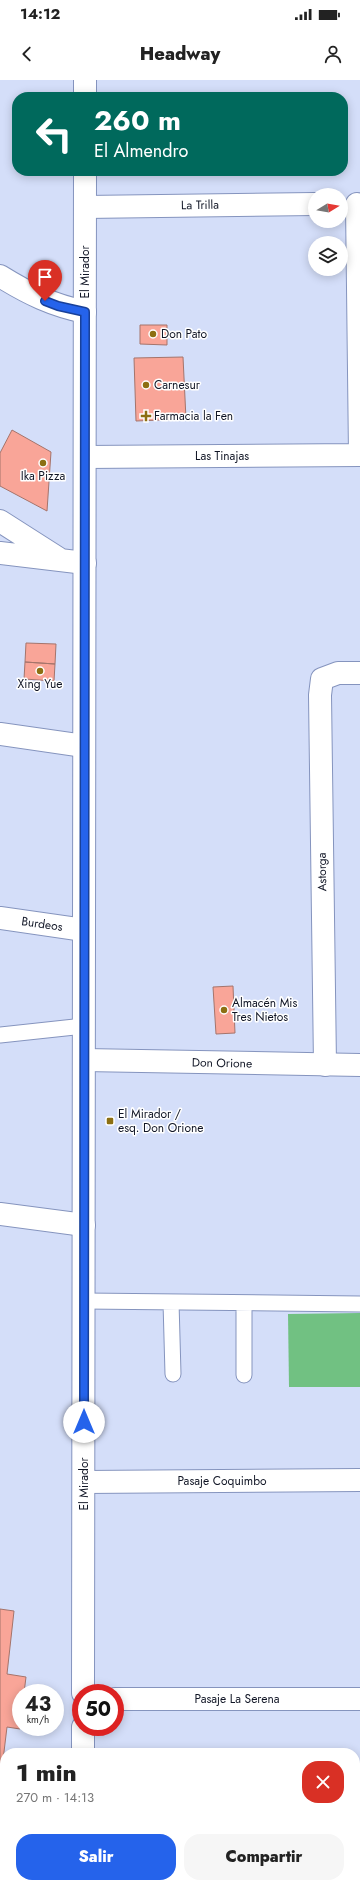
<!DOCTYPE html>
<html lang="es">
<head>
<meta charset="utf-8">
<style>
	:root { --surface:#fff; --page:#f6f6f6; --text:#222; --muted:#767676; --accent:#2563eb }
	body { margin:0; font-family:Jost,sans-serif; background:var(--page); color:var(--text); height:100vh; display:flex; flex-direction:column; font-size:15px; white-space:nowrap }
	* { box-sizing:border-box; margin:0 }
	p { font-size:13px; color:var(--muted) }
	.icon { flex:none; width:22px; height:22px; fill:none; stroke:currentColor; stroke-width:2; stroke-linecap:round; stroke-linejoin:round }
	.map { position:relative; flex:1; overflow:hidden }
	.panel { position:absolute; left:0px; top:1668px; width:360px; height:140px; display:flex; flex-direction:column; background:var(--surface); border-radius:16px 16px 0 0; box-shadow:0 2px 10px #0003 }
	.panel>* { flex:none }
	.top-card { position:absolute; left:12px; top:12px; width:336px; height:84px; border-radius:16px; box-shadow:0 2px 10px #0003; background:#00695c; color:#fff; overflow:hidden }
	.needle { width:26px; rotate:79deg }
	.fabs { position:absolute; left:308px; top:108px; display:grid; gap:8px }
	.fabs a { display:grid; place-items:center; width:40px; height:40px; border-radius:50%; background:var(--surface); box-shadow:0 2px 10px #0003; font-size:20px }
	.speed { position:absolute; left:12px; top:1604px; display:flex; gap:8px; font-size:20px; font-weight:700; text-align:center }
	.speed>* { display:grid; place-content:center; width:52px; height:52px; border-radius:50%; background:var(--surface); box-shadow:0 2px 10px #0003; line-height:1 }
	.speed small { font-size:10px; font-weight:400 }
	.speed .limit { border:6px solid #d22; background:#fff; color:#111 }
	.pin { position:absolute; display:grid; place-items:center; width:34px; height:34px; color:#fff; margin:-41px -17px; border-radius:50% 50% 50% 0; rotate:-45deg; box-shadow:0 0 4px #0007 }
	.pin .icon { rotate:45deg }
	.me { position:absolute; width:44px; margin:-22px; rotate:0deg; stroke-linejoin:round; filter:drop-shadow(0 0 3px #0008) }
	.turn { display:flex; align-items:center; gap:14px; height:84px; padding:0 16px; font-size:18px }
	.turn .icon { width:52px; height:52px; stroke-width:2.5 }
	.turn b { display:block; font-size:28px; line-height:34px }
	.round { display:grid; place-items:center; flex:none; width:42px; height:42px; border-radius:16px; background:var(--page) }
	.head { display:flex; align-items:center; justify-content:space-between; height:68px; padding:0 16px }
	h1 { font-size:24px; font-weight:800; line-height:30px }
	.button { display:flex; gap:8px; margin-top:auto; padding:8px 16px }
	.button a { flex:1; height:46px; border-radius:16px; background:var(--accent); color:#fff; font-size:16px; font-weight:800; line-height:46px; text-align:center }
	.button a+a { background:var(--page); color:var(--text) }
	.status { display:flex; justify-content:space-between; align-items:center; height:28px; padding:0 20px; background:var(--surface); direction:ltr }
	.status svg { height:11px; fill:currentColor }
	header { display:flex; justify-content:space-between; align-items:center; height:52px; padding:0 16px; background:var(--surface); font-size:18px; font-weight:800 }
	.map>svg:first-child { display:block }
</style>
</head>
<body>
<div class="status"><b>14:12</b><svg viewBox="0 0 49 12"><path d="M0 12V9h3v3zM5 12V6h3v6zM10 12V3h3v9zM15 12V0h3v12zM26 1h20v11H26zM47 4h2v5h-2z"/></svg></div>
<header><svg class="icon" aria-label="back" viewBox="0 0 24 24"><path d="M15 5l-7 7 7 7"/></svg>Headway<svg class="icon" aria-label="person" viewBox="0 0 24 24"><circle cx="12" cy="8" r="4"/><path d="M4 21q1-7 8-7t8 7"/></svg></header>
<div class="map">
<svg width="360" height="1808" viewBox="0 0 360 1808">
	<rect width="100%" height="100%" fill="#d4def9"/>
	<!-- green -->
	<path fill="#71c182" d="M360 1233V1307H289L288 1234Z"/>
	<!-- building -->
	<path fill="#f9a598" stroke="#a5746b" d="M140 245H167V265L140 264Z
		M183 277 186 339 136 341 134 278Z
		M12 350 51 372 47 431 0 406V373Z
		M26 563 56 564 55 584 25 582Z
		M25 582 55 584 54 601 24 599Z
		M233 906 235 953 216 954 213 907Z
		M0 1529 14 1531 7 1594 26 1597 24 1613H21L20 1649 7 1647 0 1705Z
		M0 1779 5 1780V1803H22L20 1808H0Z"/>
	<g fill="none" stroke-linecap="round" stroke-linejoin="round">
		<defs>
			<path id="service" d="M0 955 84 946
				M84 1221 360 1224
				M171 1222 173 1294
				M244 1295V1223
				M0 1760H5"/>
			<path id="minor" d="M357 124 360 375
				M85 127 315 124
				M85 377 360 375
				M0 441 58 478
				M0 473 85 483
				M0 654 84 666
				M0 838 84 850
				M325 985 320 615 322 599 338 593H360
				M0 1134 84 1145
				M84 1402 360 1400
				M115 1619H360"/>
			<path id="tertiary" d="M0 196C29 214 52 225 85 232
				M84 980 360 985"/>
			<path id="secondary" d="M85 17V0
				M83 1613 85 91
				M83 1673V1647
				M83 1808V1803"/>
		</defs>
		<!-- service casing -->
		<use href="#service" stroke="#8594be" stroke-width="17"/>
		<!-- minor casing -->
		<use href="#minor" stroke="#8594be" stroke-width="24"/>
		<!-- tertiary casing -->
		<use href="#tertiary" stroke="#8594be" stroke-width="24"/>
		<!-- secondary casing -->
		<use href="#secondary" stroke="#8594be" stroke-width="24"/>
		<!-- service -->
		<use href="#service" stroke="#fff" stroke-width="15"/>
		<!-- minor -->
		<use href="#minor" stroke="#fff" stroke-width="22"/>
		<!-- tertiary -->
		<use href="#tertiary" stroke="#fff" stroke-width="22"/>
		<!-- secondary -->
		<use href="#secondary" stroke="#fff" stroke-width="22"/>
	</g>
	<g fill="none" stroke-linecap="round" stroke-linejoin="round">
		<defs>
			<path id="route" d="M45 221 58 226 85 232 84 1342"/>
		</defs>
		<!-- route casing -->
		<use href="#route" stroke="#184099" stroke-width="10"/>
		<!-- route -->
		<use href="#route" stroke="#2563eb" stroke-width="7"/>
	</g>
	<!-- markers -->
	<g fill="#8c6f12" stroke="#fff" stroke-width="1.5">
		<circle cx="153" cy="254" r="4"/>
		<circle cx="146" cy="305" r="4"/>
		<path d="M144 330h4v4h4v4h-4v4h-4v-4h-4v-4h4z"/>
		<circle cx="43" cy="383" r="4"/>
		<circle cx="40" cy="591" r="4"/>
		<circle cx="224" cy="930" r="4"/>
		<rect x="106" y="1037" width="8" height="8" rx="2"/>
	</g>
	<g text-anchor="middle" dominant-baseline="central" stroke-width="3" stroke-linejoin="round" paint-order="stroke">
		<!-- street labels -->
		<g font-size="12" fill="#101525" stroke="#fff">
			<text transform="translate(200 125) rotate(-1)">La Trilla</text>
			<text transform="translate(85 192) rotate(-90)">El Mirador</text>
			<text x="222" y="376">Las Tinajas</text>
			<text transform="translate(322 792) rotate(-91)">Astorga</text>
			<text transform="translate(42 844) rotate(8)">Burdeos</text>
			<text transform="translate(222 983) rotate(1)">Don Orione</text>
			<text x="222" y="1401">Pasaje Coquimbo</text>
			<text transform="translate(84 1404) rotate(-90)">El Mirador</text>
			<text x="237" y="1619">Pasaje La Serena</text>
		</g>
		<!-- poi labels -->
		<g font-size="12" fill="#101525" stroke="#fff" text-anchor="start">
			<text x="161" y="254">Don Pato</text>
			<text x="154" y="305">Carnesur</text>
			<text x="154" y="336">Farmacia la Fen</text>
			<text x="43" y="396" text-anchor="middle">Ika Pizza</text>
			<text x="40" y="604" text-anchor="middle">Xing Yue</text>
			<text x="232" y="923">Almacén Mis<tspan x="232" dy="14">Tres Nietos</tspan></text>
			<text x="118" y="1034">El Mirador /<tspan x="118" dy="14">esq. Don Orione</tspan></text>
		</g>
	</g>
</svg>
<div class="fabs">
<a><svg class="needle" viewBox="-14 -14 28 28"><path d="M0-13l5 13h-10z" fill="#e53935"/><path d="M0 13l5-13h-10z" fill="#767676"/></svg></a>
<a><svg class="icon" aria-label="layers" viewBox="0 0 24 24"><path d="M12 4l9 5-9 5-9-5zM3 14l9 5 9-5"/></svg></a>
</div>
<div class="speed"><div>43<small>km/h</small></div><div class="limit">50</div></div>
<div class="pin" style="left:45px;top:221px;background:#d93025"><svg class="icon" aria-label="arrive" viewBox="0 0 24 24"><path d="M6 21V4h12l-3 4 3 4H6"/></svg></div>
<svg class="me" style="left:84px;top:1342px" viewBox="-20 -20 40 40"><circle r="19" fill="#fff"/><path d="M0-13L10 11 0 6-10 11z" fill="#2563eb"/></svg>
<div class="top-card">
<div class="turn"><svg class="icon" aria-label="left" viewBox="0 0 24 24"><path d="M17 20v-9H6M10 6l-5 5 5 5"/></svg><div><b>260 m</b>El Almendro</div></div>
</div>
<section class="panel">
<div class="head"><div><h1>1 min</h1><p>270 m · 14:13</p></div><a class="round" style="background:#d93025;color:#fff"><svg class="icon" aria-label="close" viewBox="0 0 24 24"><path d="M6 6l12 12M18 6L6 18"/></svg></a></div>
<div class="button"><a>Salir</a><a>Compartir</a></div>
</section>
</div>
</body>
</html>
